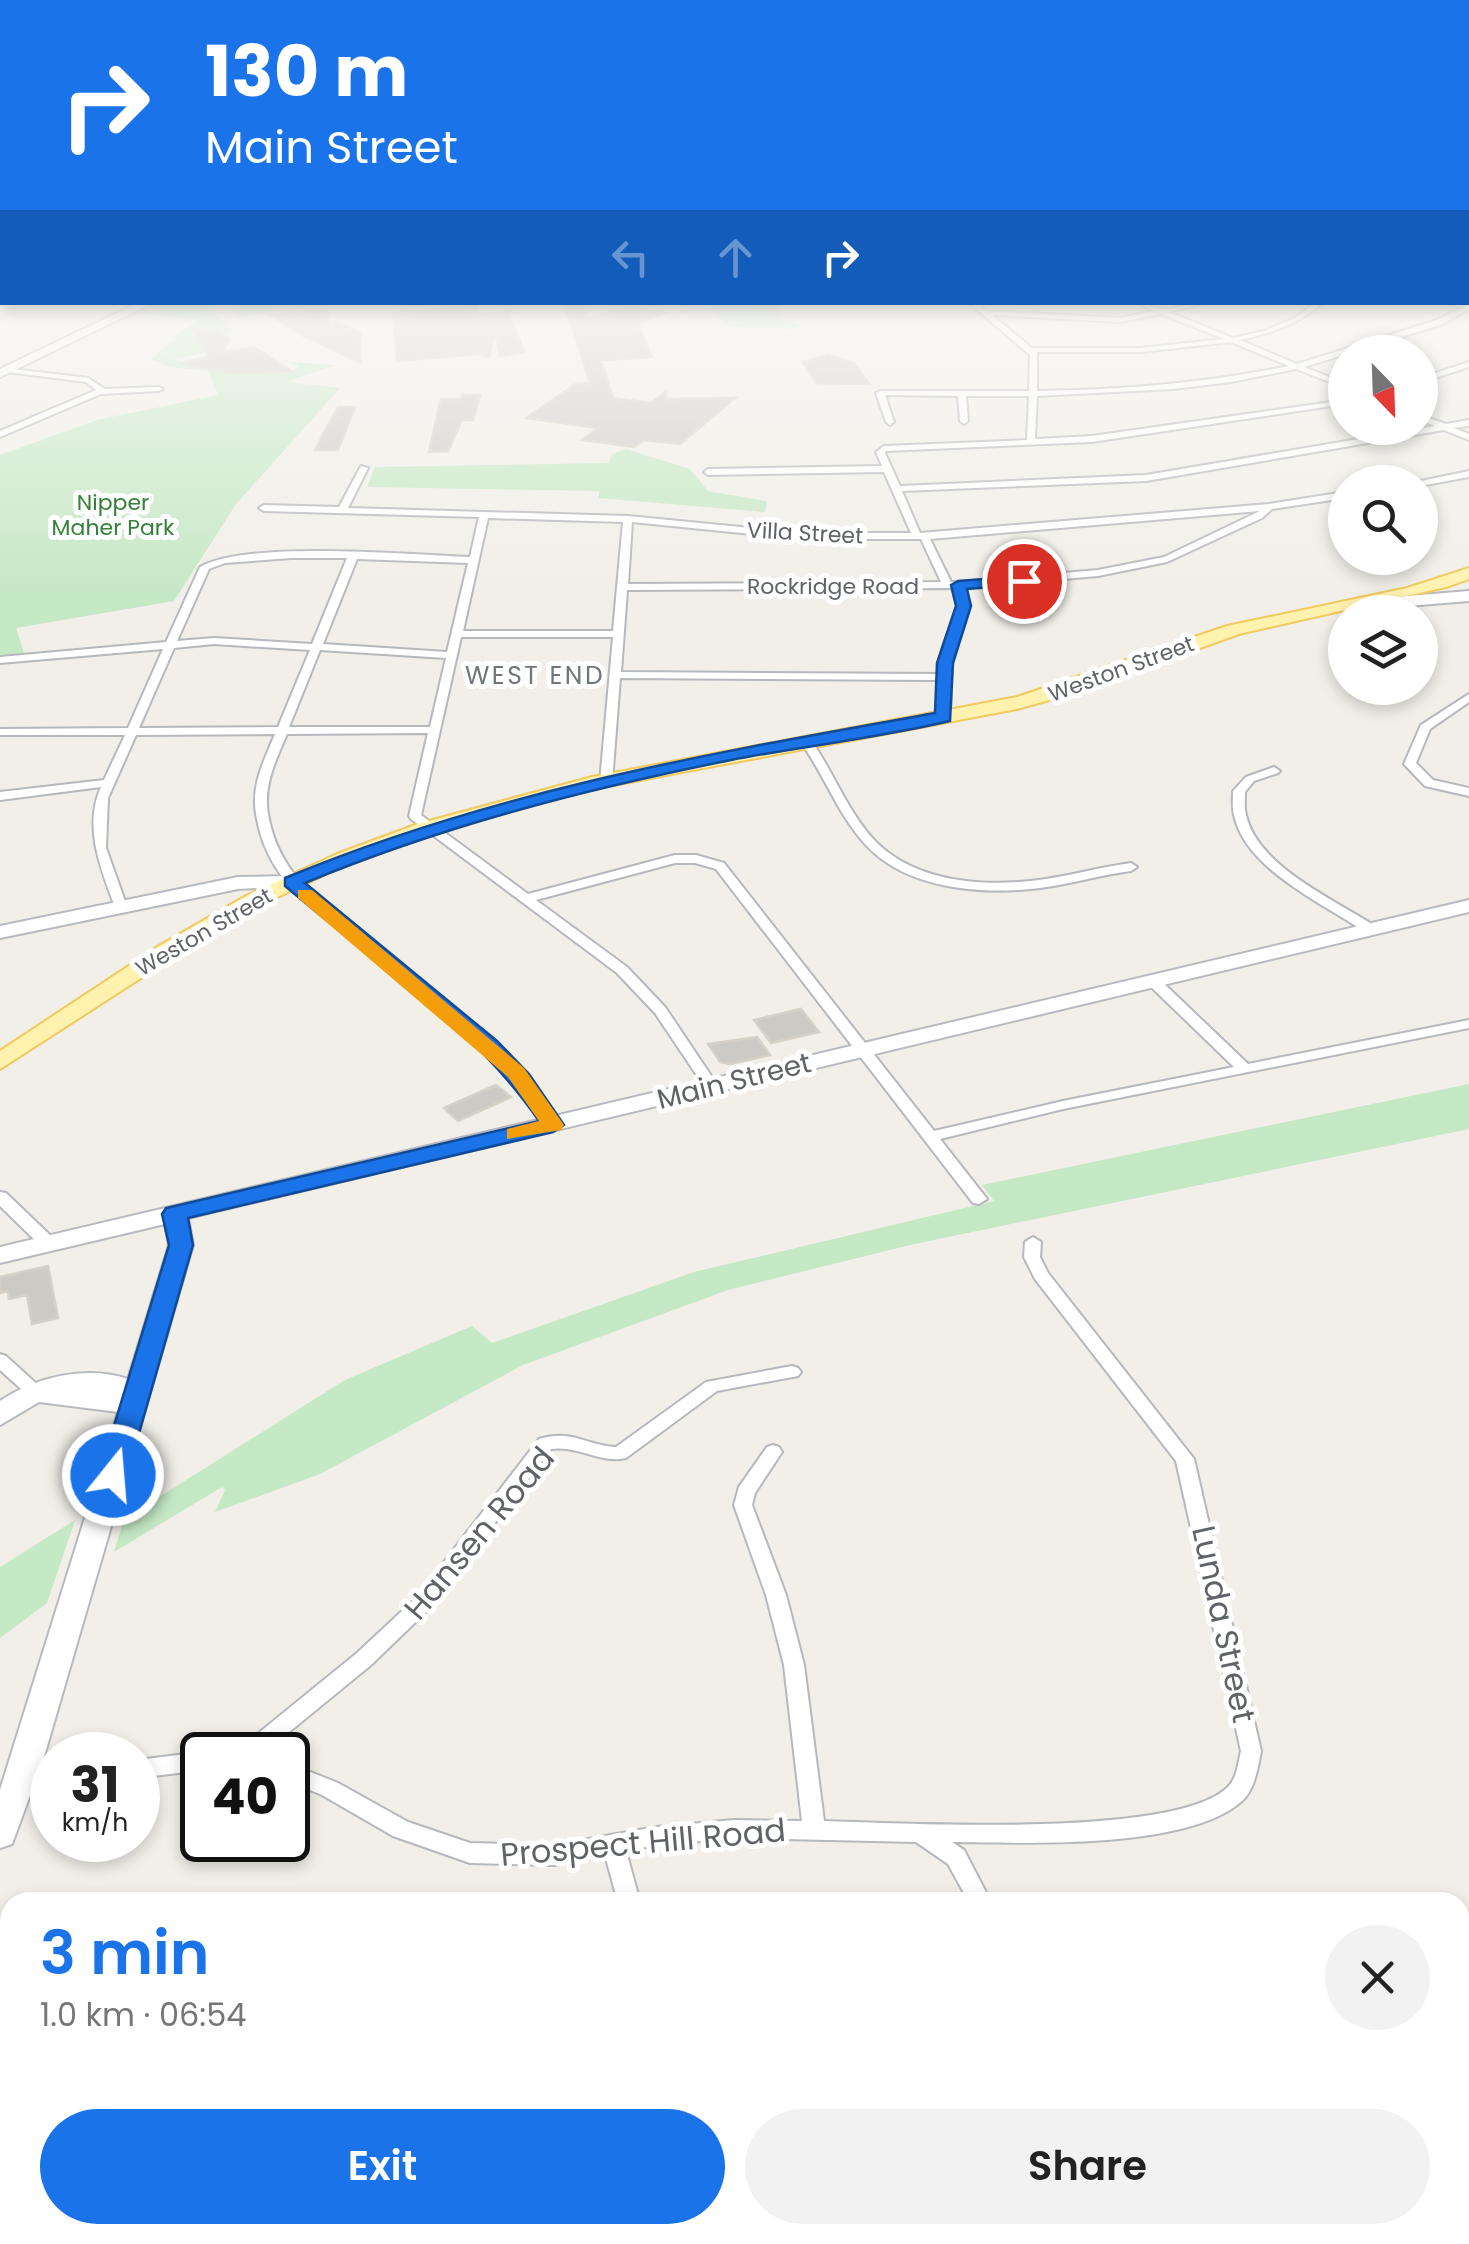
<!DOCTYPE html>
<html lang="en">
<head>
<meta charset="utf-8">
<style>
	:root { --surface:#fff; --page:#f2f2f2; --text:#222; --muted:#767676; --accent:#1a73e8 }
	body { margin:0; font-family:Poppins,sans-serif; background:var(--page); color:var(--text); height:100vh; display:flex; flex-direction:column; font-size:38px; white-space:nowrap }
	* { box-sizing:border-box; margin:0 }
	p { font-size:32px; color:var(--muted) }
	.icon { flex:none; width:55px; height:55px; fill:none; stroke:currentColor; stroke-width:2; stroke-linecap:round; stroke-linejoin:round }
	.map { position:relative; flex:1; overflow:hidden }
	.sheet { position:absolute; left:0px; top:1892px; width:1470px; height:352px; display:flex; flex-direction:column; background:var(--surface); border-radius:30px 30px 0 0; box-shadow:0 5px 15px #0003 }
	.sheet>* { flex:none }
	.guide { position:absolute; left:0px; top:0px; width:1470px; height:305px; box-shadow:0 5px 15px #0003; background:#1a73e8; color:#fff; overflow:hidden }
	.needle { width:65px; rotate:157deg }
	.fabs { position:absolute; left:1328px; top:335px; display:grid; gap:20px }
	.fabs a { display:grid; place-items:center; width:110px; height:110px; border-radius:50%; background:var(--surface); box-shadow:0 5px 15px #0003; font-size:50px }
	.speed { position:absolute; left:30px; top:1732px; display:flex; gap:20px; font-size:50px; font-weight:700; text-align:center }
	.speed>* { display:grid; place-content:center; width:130px; height:130px; border-radius:50%; background:var(--surface); box-shadow:0 5px 15px #0003; line-height:1 }
	.speed small { font-size:25px; font-weight:400 }
	.speed .limit { border:5px solid #111; border-radius:15px; background:#fff; color:#111 }
	.pin { position:absolute; display:grid; place-items:center; width:85px; height:85px; color:#fff; margin:-42px; border:5px solid #fff; border-radius:50%; box-shadow:0 2px 10px #0007 }
	.me { position:absolute; width:110px; margin:-55px; rotate:17deg; stroke-linejoin:round; filter:drop-shadow(0 0 8px #0008) }
	.turn { display:flex; align-items:center; gap:35px; height:210px; padding:0 40px; font-size:45px }
	.turn .icon { width:130px; height:130px; stroke-width:2.5 }
	.turn b { display:block; font-size:70px; line-height:85px }
	.lanes { display:flex; align-items:center; height:95px; padding:0 40px; background:#0003; justify-content:center; gap:50px; direction:ltr }
	.lanes .off { opacity:.35 }
	.round { display:grid; place-items:center; flex:none; width:105px; height:105px; border-radius:52px; background:var(--page) }
	.headline { display:flex; align-items:center; justify-content:space-between; height:170px; padding:0 40px }
	h1 { font-size:60px; font-weight:600; line-height:75px; color:var(--accent) }
	.action { display:flex; gap:20px; margin-top:auto; padding:20px 40px }
	.action a { flex:1; height:115px; border-radius:60px; background:var(--accent); color:#fff; font-size:40px; font-weight:600; line-height:115px; text-align:center }
	.action a+a { background:var(--page); color:var(--text) }
	.map>svg:first-child { display:block }
</style>
</head>
<body>
<div class="map">
<svg width="1469" height="2244" viewBox="0 0 1469 2244">
	<rect width="100%" height="100%" fill="#f1efe8"/>
	<!-- green -->
	<path fill="#c5e8c5" d="M150 303H335L234 318 240 306 217 304 215 312 234 332 207 337 204 353 173 359 197 367 289 374 299 366 288 362 335 365 286 382 340 388 236 504 174 601 16 628 24 653 0 656V455L97 420 218 395 208 371 169 367 151 359 177 338 172 337 200 320 130 312Z
		M703 303H786L778 312 781 319 802 325 795 329 729 327Z
		M626 449 690 469 708 491 767 501 765 512 599 498V491L367 487 375 467 609 463 612 454Z
		M1469 1084V1129L910 1245 728 1290 523 1365 320 1474 215 1512 225 1490 222 1487 114 1552 124 1519 345 1380 472 1326 492 1343 694 1272 994 1201 982 1185Z
		M75 1520 47 1603 0 1638V1567Z"/>
	<g fill="none" stroke-linecap="round" stroke-linejoin="round">
		<!-- stream -->
		<path stroke="#aadaff" stroke-width="2.5" d="M682 311 784 304"/>
	</g>
	<!-- building -->
	<path fill="#cccac5" stroke="#d6d1c6" stroke-width="2.5" d="M565 305H582L588 318 632 307 664 313 638 324 652 357 601 360 613 398 651 403 666 392V399L735 398 680 444 644 440 634 447 582 440 598 428 526 418 576 384 590 383Z
		M477 306 479 314 509 312 524 352 500 356 495 332 489 357 477 354 397 361 393 313Z
		M321 310 327 312 329 324 338 322 360 332V362L299 334 271 315Z
		M192 328 219 332 229 339 223 352 254 347 293 372 229 373 180 363 209 357Z
		M828 355 854 363 869 384 816 383 803 362Z
		M462 395H480L473 420H462L448 451 429 452 441 399H461Z
		M338 407H355L338 450H315Z
		M801 1009 819 1032 771 1043 754 1020Z
		M757 1037 770 1055 730 1064 720 1062 708 1044Z
		M496 1085 511 1097 458 1121 444 1108Z
		M48 1266 58 1318 32 1324 27 1295 9 1299 8 1291 0 1293V1277Z"/>
	<g fill="none" stroke-linecap="round" stroke-linejoin="round">
		<defs>
			<path id="street" d="M1468 283H1469V287H1468Z
				M968 302H976L986 311 1120 318 1154 311 1136 302C1146 302 1153 308 1162 309 1174 310 1194 302 1208 302L1169 312 1233 338 1263 331 1295 318 1316 302H1324C1299 324 1272 333 1240 340L1297 364 1437 320 1469 304V309L1443 324 1304 367 1345 383V388L1296 369 1231 382 1173 389 1037 396 1035 439 1092 436 1345 400V404L1092 442 886 451 885 453 900 486 1146 475 1435 426 1420 420V415L1446 424 1469 420V426L1454 428 1469 434V440L1444 430 1146 481 902 491 920 533 1269 504 1345 492V498L1272 509 1262 518 1167 562 1098 576 964 588 968 606 952 650 950 717 944 720 938 717 940 680 620 678 612 782 606 786 600 782 613 637H461L421 815 528 894 675 855H696L724 863 934 1131 1063 1101 1234 1067 1147 983 1145 980 1152 976 1157 977 1248 1064 1469 1020V1028L1063 1109 940 1139 987 1199 979 1204 973 1203 716 869 695 863H675L536 900 627 967 665 1007 718 1086 716 1089H706L655 1013 617 973 411 819 409 816 428 733 287 734C276 760 263 785 268 814 279 878 324 904 370 941 404 967 438 994 470 1023 504 1053 534 1087 561 1125L558 1128H548C516 1084 480 1046 439 1010 411 985 380 962 350 938 305 903 266 876 256 814 251 785 264 761 275 734L136 735 108 798 106 848 127 907 121 911 115 907C101 869 83 827 101 787L0 800V792L104 780 125 735H0V729L128 728 163 649 0 663V657L166 642 200 567C247 540 410 555 470 557L479 517 264 511 259 508 264 505 339 507 361 466 368 468 348 508 628 516 802 533H911L884 472 708 475 704 472 708 469 882 466 876 452 884 446 1027 440 1029 396H966L968 421 964 424 960 421 958 396 885 395 894 422 890 425 886 422 876 393 880 391H1029L1030 355ZM1161 314 1224 339 1141 348H1032L992 315 1120 322ZM1231 342 1289 366C1206 383 1122 390 1037 391V352H1141ZM1260 511 1164 557 1098 570 959 582H951L930 539ZM488 518 623 522 613 631H463ZM632 522 802 539H921L941 582 628 584ZM291 558H347L312 644 214 638 177 641 209 569 225 563ZM357 559 468 563 447 652 323 644ZM955 588 958 606 942 650 941 674 621 672 627 590ZM214 644 310 650 278 727 139 728 174 648ZM320 650 446 658 430 727H289Z
				M1469 362V367L1420 383V378Z
				M4 368 88 378 105 389 159 387 163 389 159 391 101 394 0 437V431L96 390 86 382 7 372 3 370Z
				M1469 471V477L1420 486V482H1416Z
				M1469 694V702L1430 729 1416 763 1433 780 1469 788V796L1425 786 1404 764 1421 725Z
				M806 738 810 739C834 772 848 814 877 843 918 883 986 887 1039 880 1070 876 1100 867 1131 863L1137 867 1131 871C1100 875 1071 884 1040 888 984 895 907 890 866 845 838 815 824 774 800 741Z
				M1274 767 1280 771 1278 773 1254 781 1245 792C1245 799 1244 808 1246 815 1257 866 1335 900 1375 926L1377 929 1375 932H1365C1324 904 1245 869 1234 815 1232 807 1233 798 1233 791L1246 777Z
				M0 1192 6 1193 55 1240 57 1244 55 1248H43L0 1206Z
				M1033 1237 1041 1242 1040 1257 1048 1273 1194 1459 1261 1751C1258 1767 1255 1789 1242 1801 1187 1850 1024 1843 952 1842L964 1850 991 1902H969L948 1864 916 1842 734 1838 656 1845 626 1851 640 1902H618L605 1855 554 1865 470 1863 393 1836 322 1795 288 1781V1763L338 1783 408 1822 470 1843 554 1845 656 1827 734 1820 802 1821 784 1665 766 1595 734 1505 739 1487 767 1447 773 1445 779 1447 782 1452 755 1493 752 1505 786 1595 804 1665 824 1821C904 1823 1175 1839 1228 1787 1237 1778 1238 1763 1241 1751L1176 1461 1035 1279 1024 1257 1025 1242Z
				M0 1354 6 1356 41 1388 44 1392 41 1396H29L0 1370Z
				M792 1366 798 1368 801 1372 798 1376 717 1391 626 1458C600 1464 578 1445 551 1449L431 1607 371 1665 261 1755H236L239 1749 357 1653 417 1597 539 1439C573 1429 584 1445 616 1447L706 1382Z
				M202 1752 210 1755H202V1770L138 1778V1760Z
				M52 1771V1789L17 1795 9 1792 6 1786 9 1780Z
				M205 2235H232L228 2244H201Z
				M711 2235H737L740 2244H714Z
				M1167 2235H1197L1201 2244H1171Z"/>
			<path id="secondary" d="M140 302H155L0 377V369Z
				M1469 591V601L1346 611 1338 606 1346 601Z
				M292 876 299 878V886L238 889 0 938V926L238 877Z
				M1469 900V912L188 1218 193 1245 43 1760 12 1844 0 1848V1790L118 1412 39 1402 0 1425V1401C36 1377 86 1365 128 1379L169 1245 165 1224 0 1263V1247Z"/>
			<path id="primary" d="M1469 568V579L1446 587 1239 634 1078 692 1017 709 592 789 432 832 351 862 261 905 175 956 0 1069V1051L159 946 246 896 337 854 418 824 592 777 1017 697 1227 626 1407 588Z"/>
		</defs>
		<!-- street casing -->
		<use href="#street" stroke="#b5b8bc" stroke-width="4"/>
		<!-- secondary casing -->
		<use href="#secondary" stroke="#b6babf" stroke-width="4"/>
		<!-- primary casing -->
		<use href="#primary" stroke="#f2c960" stroke-width="4"/>
		<!-- street -->
		<use href="#street" fill="#fff" fill-rule="evenodd"/>
		<!-- secondary -->
		<use href="#secondary" fill="#fff" fill-rule="evenodd"/>
		<!-- primary -->
		<use href="#primary" fill="#fff2af" fill-rule="evenodd"/>
	</g>
	<!-- sky -->
	<linearGradient id="sky" x2="0" y2="1"><stop stop-color="#8fc3f1"/><stop offset="0.47" stop-color="#f9f8f5"/><stop offset="1" stop-color="#f9f8f5" stop-opacity="0"/></linearGradient>
	<rect width="1469" height="597" fill="url(#sky)"/>
	<!-- route -->
	<path fill="#1a73e8" stroke="#114b97" stroke-width="2.5" d="M1024 576 1031 581 1029 584 967 589 971 606 953 663 950 721C878 738 804 746 731 760 586 789 442 826 305 883L497 1041 529 1074 564 1125 553 1132 188 1218 193 1245 127 1475 123 1482H103L99 1475 169 1245 162 1214 166 1208 539 1121C475 1027 372 959 285 886V878C496 790 712 753 935 713L937 663 956 606 951 585 958 581Z"/>
	<!-- slow -->
	<path fill="#f59e0b" d="M298 890H312L524 1068 564 1125 561 1130 507 1139V1129L539 1121 508 1077 298 898Z"/>
	<g text-anchor="middle" dominant-baseline="central" stroke-width="10" stroke-linejoin="round" paint-order="stroke">
		<!-- far-park labels -->
		<g font-size="22" fill="#348238" stroke="#fff">
			<text x="113" y="502">Nipper<tspan x="113" dy="25">Maher Park</tspan></text>
		</g>
		<!-- far-street labels -->
		<g font-size="22" fill="#5f6368" stroke="#fff">
			<text transform="translate(805 533) rotate(3)">Villa Street</text>
			<text x="833" y="586">Rockridge Road</text>
			<text transform="translate(1121 669) rotate(-20)">Weston Street</text>
			<text transform="translate(204 932) rotate(-30)">Weston Street</text>
		</g>
		<!-- far-neighbourhood labels -->
		<g font-size="25" letter-spacing="2.5" fill="#70757a" stroke="#fff">
			<text x="535" y="675">WEST END</text>
		</g>
		<!-- street labels -->
		<g font-size="28" fill="#5f6368" stroke="#fff">
			<text transform="translate(734 1081) rotate(-14)">Main Street</text>
		</g>
		<!-- near-street labels -->
		<g font-size="32" fill="#5f6368" stroke="#fff">
			<text transform="translate(479 1533) rotate(-50)">Hansen Road</text>
			<text transform="translate(1224 1624) rotate(78)">Lunda Street</text>
			<text transform="translate(643 1842) rotate(-5)">Prospect Hill Road</text>
		</g>
	</g>
</svg>
<div class="fabs">
<a><svg class="needle" viewBox="-14 -14 28 28"><path d="M0-13l5 13h-10z" fill="#e53935"/><path d="M0 13l5-13h-10z" fill="#767676"/></svg></a>
<a><svg class="icon" aria-label="search" viewBox="0 0 24 24"><circle cx="10" cy="10" r="6"/><path d="M15 15l6 6"/></svg></a>
<a><svg class="icon" aria-label="layers" viewBox="0 0 24 24"><path d="M12 4l9 5-9 5-9-5zM3 14l9 5 9-5"/></svg></a>
</div>
<div class="speed"><div>31<small>km/h</small></div><div class="limit">40</div></div>
<div class="pin" style="left:1024px;top:581px;background:#d93025"><svg class="icon" aria-label="arrive" viewBox="0 0 24 24"><path d="M6 21V4h12l-3 4 3 4H6"/></svg></div>
<svg class="me" style="left:113px;top:1475px" viewBox="-20 -20 40 40"><circle r="17" fill="#1a73e8" stroke="#fff" stroke-width="3"/><path d="M0-11L8 9 0 5-8 9z" fill="#fff"/></svg>
<div class="guide">
<div class="turn"><svg class="icon" aria-label="right" viewBox="0 0 24 24"><path d="M7 20v-9h11M14 6l5 5-5 5"/></svg><div><b>130 m</b>Main Street</div></div>
<div class="lanes"><svg class="icon off" aria-label="left" viewBox="0 0 24 24"><path d="M17 20v-9H6M10 6l-5 5 5 5"/></svg><svg class="icon off" aria-label="ahead" viewBox="0 0 24 24"><path d="M12 20V5M6 11l6-6 6 6"/></svg><svg class="icon" aria-label="right" viewBox="0 0 24 24"><path d="M7 20v-9h11M14 6l5 5-5 5"/></svg></div>
</div>
<section class="sheet">
<div class="headline"><div><h1>3 min</h1><p>1.0 km · 06:54</p></div><a class="round"><svg class="icon" aria-label="close" viewBox="0 0 24 24"><path d="M6 6l12 12M18 6L6 18"/></svg></a></div>
<div class="action"><a>Exit</a><a>Share</a></div>
</section>
</div>
</body>
</html>
